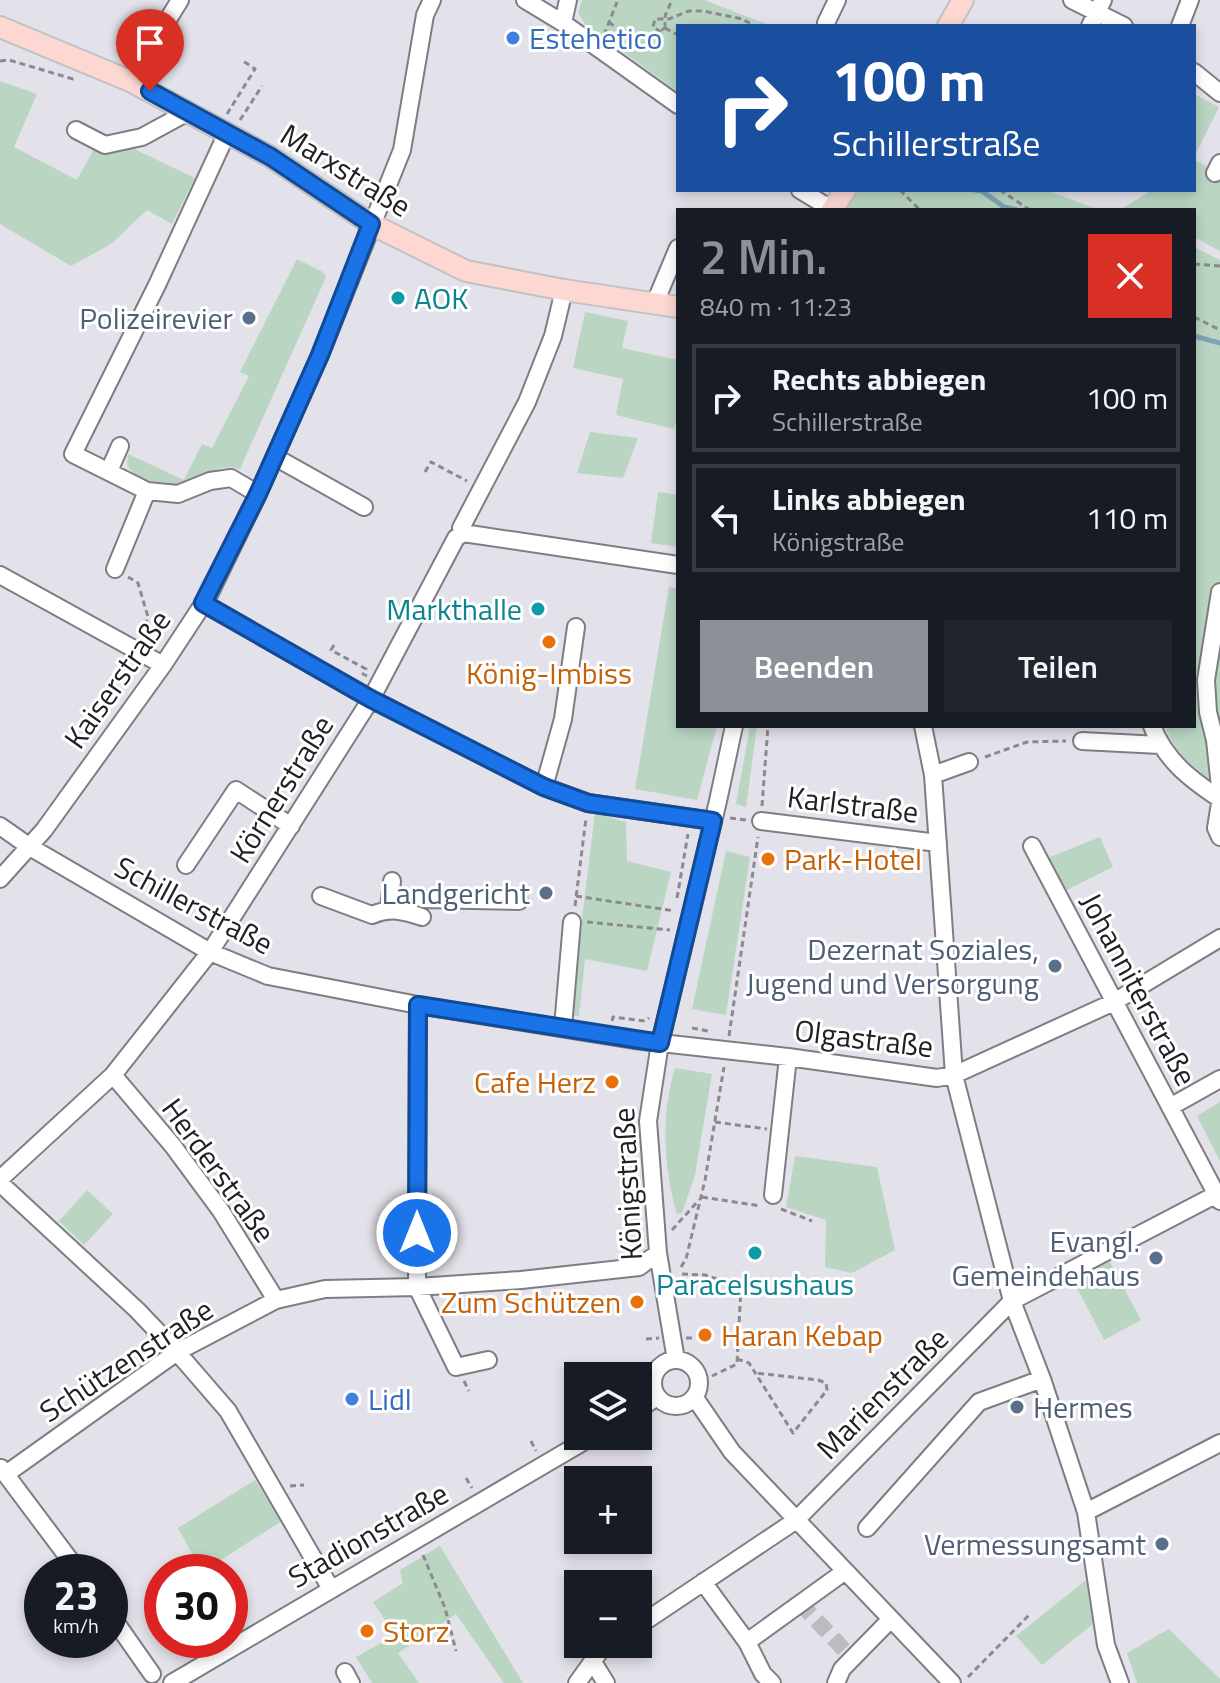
<!DOCTYPE html>
<html lang="de">
<head>
<meta charset="utf-8">
<style>
	:root { --surface:#171b24; --page:#20242c; --text:#f1f3f6; --muted:#9ea1a6; --line:#363941; --accent:#8c9099 }
	body { margin:0; font-family:"Titillium Web",sans-serif; background:var(--page); color:var(--text); height:100vh; display:flex; flex-direction:column; font-size:30px; white-space:nowrap }
	* { box-sizing:border-box; margin:0 }
	p { font-size:26px; color:var(--muted) }
	.icon { flex:none; width:44px; height:44px; fill:none; stroke:currentColor; stroke-width:2; stroke-linecap:round; stroke-linejoin:round }
	.map { position:relative; flex:1; overflow:hidden }
	.sheet { position:absolute; left:676px; top:208px; width:520px; height:520px; display:flex; flex-direction:column; background:var(--surface); border-radius:0px; box-shadow:0 4px 12px #0003 }
	.sheet>* { flex:none }
	.hud { position:absolute; left:676px; top:24px; width:520px; height:168px; border-radius:0px; box-shadow:0 4px 12px #0003; background:#1a4fa0; color:#fff; overflow:hidden }
	.fabs { position:absolute; left:564px; top:1362px; display:grid; gap:16px }
	.fabs a { display:grid; place-items:center; width:88px; height:88px; border-radius:0px; background:var(--surface); box-shadow:0 4px 12px #0003; font-size:40px }
	.speed { position:absolute; left:24px; top:1554px; display:flex; gap:16px; font-size:40px; font-weight:700; text-align:center }
	.speed>* { display:grid; place-content:center; width:104px; height:104px; border-radius:50%; background:var(--surface); box-shadow:0 4px 12px #0003; line-height:1 }
	.speed small { font-size:20px; font-weight:400 }
	.speed .limit { border:12px solid #d22; background:#fff; color:#111 }
	.pin { position:absolute; display:grid; place-items:center; width:68px; height:68px; color:#fff; margin:-82px -34px; border-radius:50% 50% 50% 0; rotate:-45deg; box-shadow:0 0 8px #0007 }
	.pin .icon { rotate:45deg }
	.me { position:absolute; width:88px; margin:-44px; rotate:0deg; stroke-linejoin:round; filter:drop-shadow(0 0 6px #0008) }
	.turn { display:flex; align-items:center; gap:28px; height:168px; padding:0 24px; font-size:36px }
	.turn .icon { width:104px; height:104px; stroke-width:2.5 }
	.turn b { display:block; font-size:56px; line-height:68px }
	.round { display:grid; place-items:center; flex:none; width:84px; height:84px; border-radius:0px; background:var(--page) }
	.head { display:flex; align-items:center; justify-content:space-between; height:136px; padding:0 24px }
	h1 { font-size:48px; font-weight:600; line-height:60px; color:var(--accent) }
	.cta { display:flex; gap:16px; margin-top:auto; padding:16px 24px }
	.cta a { flex:1; height:92px; border-radius:0px; background:var(--accent); color:#fff; font-size:32px; font-weight:600; line-height:92px; text-align:center }
	.cta a+a { background:var(--page); color:var(--text) }
	ul { padding:0; list-style:none }
	li { display:flex; align-items:center; gap:24px; height:108px; margin:0 16px 12px; padding:0 8px; border:4px solid var(--line); border-radius:0px }
	li div { flex:1 }
	li b { display:block; font-size:30px }
	li em { font-style:normal }
	.map>svg:first-child { display:block }
</style>
</head>
<body>
<div class="map">
<svg width="1220" height="1683" viewBox="0 0 1220 1683">
	<rect width="100%" height="100%" fill="#e3e1e9"/>
	<!-- green -->
	<path fill="#bad6c3" d="M582 0H704L772 26H678V92L585 24 578 13Z
		M0 81 37 94 14 147 77 180 95 147H130L195 178 172 224 147 210 111 244 71 266 0 224Z
		M1194 94 1219 107 1194 157Z
		M1197 161 1220 175V251L1194 237V210H1120L1152 190H1194V163Z
		M828 190H1046L1099 210H850Z
		M1194 247 1220 260V786C1196 771 1175 754 1165 726H1194Z
		M297 259 323 272 326 277 240 469C206 459 193 498 147 480 138 476 133 474 127 465L128 454 184 480 202 444 212 448 249 376 240 372Z
		M585 312 628 321 622 348 678 360V411L674 429 616 415 623 379 573 368Z
		M590 432 638 438 623 478 577 473Z
		M658 492 678 495V547L651 543Z
		M669 587 678 589V726H717L697 800 635 789Z
		M750 726H757L746 807 736 804Z
		M595 813 626 822 627 861 671 872 647 971 585 959 579 1016H570Z
		M1100 837 1113 867 1063 892 1045 859Z
		M726 851 750 857 726 1015 692 1009Z
		M675 1068 712 1074 695 1175 682 1213 677 1214C663 1166 661 1115 675 1068Z
		M1220 1102V1161L1197 1116Z
		M795 1156 877 1167 895 1250 852 1273 825 1267 826 1220 786 1207Z
		M87 1190 113 1214 84 1245 59 1221Z
		M1109 1260 1141 1320 1104 1340 1073 1280Z
		M255 1480 282 1521 202 1572 178 1528Z
		M440 1546 523 1683H504L456 1614 398 1653 419 1683H372L356 1657 395 1635 373 1602 403 1583 400 1570Z
		M1086 1580 1093 1624 1042 1665 1016 1636Z
		M1169 1629 1220 1679V1683H1137L1127 1653Z"/>
	<g fill="none" stroke-linecap="round" stroke-linejoin="round">
		<!-- stream -->
		<path stroke="#7ea5b5" stroke-width="5" d="M975 190 982 191 1004 207 1017 210
			M1194 336 1220 343"/>
		<!-- minor-tunnel -->
		<path stroke="#bcbbc2" stroke-width="16" stroke-dasharray="16 8" stroke-linecap="butt" d="M800 1603 852 1658"/>
		<defs>
			<path id="minor" d="M525 0 563 23 678 105
				M1072 0 1124 26
				M563 23 568 0
				M826 23 837 0
				M1090 26 1103 0
				M1180 26 1190 0
				M1194 72 1220 93
				M130 81 180 0
				M76 130 105 145 142 137 188 112
				M227 133 157 285 73 454 147 491 178 494 210 481 231 478 258 494
				M1215 173 1220 163
				M800 190 833 210
				M654 305 678 248
				M275 457 364 507
				M109 471 120 446
				M463 533 461 528 527 402 553 336 564 290
				M463 533 678 565
				M115 569 147 491
				M0 575 163 665
				M1220 592 1206 680 1208 712 1215 740 1220 787
				M203 603 371 699 544 787 588 803 713 821
				M923 726 933 775 954 1075 1012 1301 1042 1379 1086 1512 1106 1645 1120 1683
				M1152 726C1166 761 1190 779 1220 799
				M1082 741 1160 745
				M933 775 969 762
				M544 787 563 719 576 627
				M1220 803 1216 828 1220 837
				M761 821 938 843
				M0 826 30 847 210 952 268 976 418 1005 634 1040 788 1057 937 1078 954 1075 1114 1002 1220 938
				M1032 846 1220 1201
				M186 865 236 790 291 826
				M0 879 44 830 163 665 209 595 258 494 320 355 402 150 425 15 432 0
				M321 896 372 915C390 907 404 911 422 917
				M423 899 519 901
				M389 910 392 881
				M418 1005 417 1287 456 1367 488 1360
				M563 1027 572 922
				M113 1075 173 1146 221 1211 276 1300
				M1170 1107 1220 1079
				M0 1179 113 1075 210 952 371 699 456 538 463 533
				M0 1183 137 1310 177 1352 228 1411 331 1589
				M773 1195 788 1057
				M653 1383a23 23 0 1 1 46 0a23 23 0 1 1-46 0Z
				M676 1360 658 1253 648 1121 660 1043 718 801 734 726
				M695 1398 732 1452 952 1683
				M638 1410 657 1397
				M1 1468 79 1572
				M6 1474 177 1352 276 1300 325 1289 417 1287 521 1280 639 1267 658 1253
				M1086 1512 1220 1443
				M867 1528 979 1402 1042 1379
				M703 1582 747 1642 844 1572
				M110 1614 152 1674
				M638 1626 795 1521 1012 1301 1217 1194
				M747 1642 763 1674 772 1683
				M593 1662 606 1683
				M345 1672 351 1683
				M172 1683 593 1436
				M577 1683 600 1651 611 1644
				M836 1683 842 1669 890 1620"/>
			<path id="major" d="M948 26 963 0
				M0 27 130 81 271 157 371 224 466 271 564 290 678 307
				M832 210 845 190"/>
		</defs>
		<!-- minor casing -->
		<use href="#minor" stroke="#7f7d84" stroke-width="20"/>
		<!-- major casing -->
		<use href="#major" stroke="#c1c1c2" stroke-width="24"/>
		<!-- path -->
		<path stroke="#8b8a90" stroke-width="3" stroke-dasharray="6 4" stroke-linecap="butt" d="M609 22 641 49 656 33 665 28
			M665 28V16L672 0
			M665 28 678 35
			M661 32 653 27 655 19H669L689 11H703L742 19 755 26
			M604 35 617 2
			M0 61 9 60 73 79 76 76
			M227 114 255 69 243 61
			M240 120 262 86
			M900 190 920 210
			M1000 190 1030 210
			M1194 264 1220 266
			M1194 317 1220 330
			M425 472 431 462 467 481
			M128 577 138 583 148 617 141 637
			M334 645 331 650 366 669 363 674 367 676
			M985 757 1027 742 1066 741
			M762 806 768 726
			M730 818 746 820
			M576 896 675 911
			M677 898 688 834
			M575 906 586 818
			M587 922 670 930
			M612 1021 613 1017 645 1021 649 1018
			M692 1028 708 1031
			M729 1036 758 837
			M715 1122 767 1129
			M702 1197 761 1206
			M781 1209 812 1221
			M672 1230 699 1200
			M681 1267 686 1259 705 1180 724 1067
			M682 1274 705 1275 741 1287 737 1364 712 1376
			M686 1338H696
			M646 1339 659 1338
			M737 1359 749 1363 793 1433 827 1390 826 1383 818 1380 756 1373
			M464 1381 469 1391
			M531 1441 536 1451
			M466 1478 472 1488
			M290 1486 304 1485
			M423 1555 445 1608 456 1651
			M968 1677 1030 1614"/>
		<!-- minor -->
		<use href="#minor" stroke="#fff" stroke-width="16"/>
		<!-- major -->
		<use href="#major" stroke="#fdd8d3" stroke-width="20"/>
	</g>
	<g fill="none" stroke-linecap="round" stroke-linejoin="round">
		<defs>
			<path id="route" d="M150 91 271 157 371 224 320 355 258 494 203 603 371 699 544 787 588 803 713 821 660 1043 418 1005 417 1233"/>
		</defs>
		<!-- route casing -->
		<use href="#route" stroke="#114b97" stroke-width="20"/>
		<!-- route -->
		<use href="#route" stroke="#1a73e8" stroke-width="14"/>
	</g>
	<!-- markers -->
	<g fill="#3f7fe0" stroke="#fff" stroke-width="3">
		<circle cx="513" cy="38" r="8"/>
		<circle cx="352" cy="1399" r="8"/>
	</g>
	<g fill="#0f9aa8" stroke="#fff" stroke-width="3">
		<circle cx="398" cy="298" r="8"/>
		<circle cx="538" cy="609" r="8"/>
		<circle cx="755" cy="1253" r="8"/>
	</g>
	<g fill="#5c6f8a" stroke="#fff" stroke-width="3">
		<circle cx="249" cy="318" r="8"/>
		<circle cx="546" cy="893" r="8"/>
		<circle cx="1055" cy="966" r="8"/>
		<circle cx="1156" cy="1258" r="8"/>
		<circle cx="1017" cy="1407" r="8"/>
		<circle cx="1162" cy="1544" r="8"/>
	</g>
	<g fill="#e8710a" stroke="#fff" stroke-width="3">
		<circle cx="549" cy="642" r="8"/>
		<circle cx="768" cy="859" r="8"/>
		<circle cx="612" cy="1082" r="8"/>
		<circle cx="637" cy="1302" r="8"/>
		<circle cx="705" cy="1335" r="8"/>
		<circle cx="367" cy="1631" r="8"/>
	</g>
	<g text-anchor="middle" dominant-baseline="central" stroke-width="6" stroke-linejoin="round" paint-order="stroke">
		<!-- shop labels -->
		<g font-size="30" fill="#366cbe" stroke="#fff" text-anchor="start">
			<text x="529" y="38">Estehetico</text>
			<text x="368" y="1399">Lidl</text>
		</g>
		<!-- street labels -->
		<g font-size="30" fill="#212124" stroke="#fff">
			<text transform="translate(346 170) rotate(32)">Marxstraße</text>
			<text transform="translate(117 679) rotate(-55)">Kaiserstraße</text>
			<text transform="translate(281 789) rotate(-58)">Körnerstraße</text>
			<text transform="translate(853 804) rotate(7)">Karlstraße</text>
			<text transform="translate(194 905) rotate(28)">Schillerstraße</text>
			<text transform="translate(1139 989) rotate(62)">Johanniterstraße</text>
			<text transform="translate(864 1038) rotate(7)">Olgastraße</text>
			<text transform="translate(219 1170) rotate(54)">Herderstraße</text>
			<text transform="translate(627 1184) rotate(-93)">Königstraße</text>
			<text transform="translate(126 1360) rotate(-33)">Schützenstraße</text>
			<text transform="translate(882 1393) rotate(-45)">Marienstraße</text>
			<text transform="translate(368 1535) rotate(-30)">Stadionstraße</text>
		</g>
		<!-- culture labels -->
		<g font-size="30" fill="#0d838f" stroke="#fff" text-anchor="start">
			<text x="414" y="298">AOK</text>
			<text x="522" y="609" text-anchor="end">Markthalle</text>
			<text x="755" y="1284" text-anchor="middle">Paracelsushaus</text>
		</g>
		<!-- service labels -->
		<g font-size="30" fill="#4e5e75" stroke="#fff" text-anchor="end">
			<text x="233" y="318">Polizeirevier</text>
			<text x="530" y="893">Landgericht</text>
			<text x="1039" y="949">Dezernat Soziales,<tspan x="1039" dy="34">Jugend und Versorgung</tspan></text>
			<text x="1140" y="1241">Evangl.<tspan x="1140" dy="34">Gemeindehaus</tspan></text>
			<text x="1033" y="1407" text-anchor="start">Hermes</text>
			<text x="1146" y="1544">Vermessungsamt</text>
		</g>
		<!-- food labels -->
		<g font-size="30" fill="#c56008" stroke="#fff" text-anchor="start">
			<text x="549" y="673" text-anchor="middle">König-Imbiss</text>
			<text x="784" y="859">Park-Hotel</text>
			<text x="596" y="1082" text-anchor="end">Cafe Herz</text>
			<text x="621" y="1302" text-anchor="end">Zum Schützen</text>
			<text x="721" y="1335">Haran Kebap</text>
			<text x="383" y="1631">Storz</text>
		</g>
	</g>
</svg>
<div class="fabs">
<a><svg class="icon" aria-label="layers" viewBox="0 0 24 24"><path d="M12 4l9 5-9 5-9-5zM3 14l9 5 9-5"/></svg></a>
<a>+</a>
<a>−</a>
</div>
<div class="speed"><div>23<small>km/h</small></div><div class="limit">30</div></div>
<div class="pin" style="left:150px;top:91px;background:#d93025"><svg class="icon" aria-label="arrive" viewBox="0 0 24 24"><path d="M6 21V4h12l-3 4 3 4H6"/></svg></div>
<svg class="me" style="left:417px;top:1233px" viewBox="-20 -20 40 40"><circle r="17" fill="#1a73e8" stroke="#fff" stroke-width="3"/><path d="M0-11L8 9 0 5-8 9z" fill="#fff"/></svg>
<div class="hud">
<div class="turn"><svg class="icon" aria-label="right" viewBox="0 0 24 24"><path d="M7 20v-9h11M14 6l5 5-5 5"/></svg><div><b>100 m</b>Schillerstraße</div></div>
</div>
<section class="sheet">
<div class="head"><div><h1>2 Min.</h1><p>840 m · 11:23</p></div><a class="round" style="background:#d93025;color:#fff"><svg class="icon" aria-label="close" viewBox="0 0 24 24"><path d="M6 6l12 12M18 6L6 18"/></svg></a></div>
<ul>
<li><svg class="icon" aria-label="right" viewBox="0 0 24 24"><path d="M7 20v-9h11M14 6l5 5-5 5"/></svg><div><b>Rechts abbiegen</b><p>Schillerstraße</p></div><em>100 m</em></li>
<li><svg class="icon" aria-label="left" viewBox="0 0 24 24"><path d="M17 20v-9H6M10 6l-5 5 5 5"/></svg><div><b>Links abbiegen</b><p>Königstraße</p></div><em>110 m</em></li>
</ul>
<div class="cta"><a>Beenden</a><a>Teilen</a></div>
</section>
</div>
</body>
</html>
